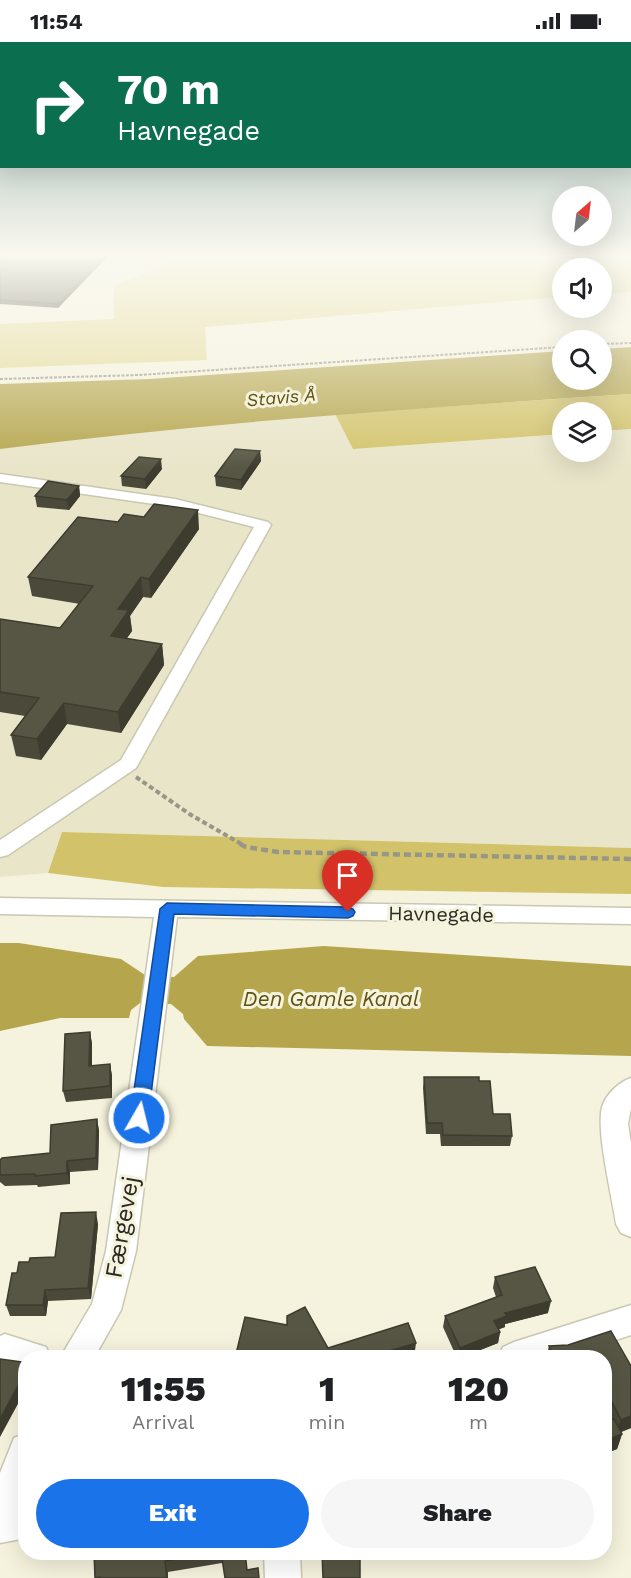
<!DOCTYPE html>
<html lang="en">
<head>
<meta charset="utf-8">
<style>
	:root { --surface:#fff; --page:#f6f6f6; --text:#202124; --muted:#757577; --accent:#1a73e8 }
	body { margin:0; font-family:"Work Sans",sans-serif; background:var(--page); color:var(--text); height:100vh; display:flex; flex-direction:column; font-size:22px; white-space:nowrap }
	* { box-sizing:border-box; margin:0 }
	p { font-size:20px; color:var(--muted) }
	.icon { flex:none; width:33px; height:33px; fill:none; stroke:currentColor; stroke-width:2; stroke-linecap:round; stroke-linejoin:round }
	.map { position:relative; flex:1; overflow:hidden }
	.drawer { position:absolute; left:18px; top:1308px; width:594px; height:210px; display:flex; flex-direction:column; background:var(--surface); border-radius:24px; box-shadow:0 6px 24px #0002 }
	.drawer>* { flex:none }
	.banner { position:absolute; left:0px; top:0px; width:632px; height:126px; box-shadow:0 6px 24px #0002; background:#0b6e4f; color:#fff; overflow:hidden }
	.needle { width:39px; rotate:28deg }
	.controls { position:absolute; left:552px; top:144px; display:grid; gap:12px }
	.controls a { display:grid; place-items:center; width:60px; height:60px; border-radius:50%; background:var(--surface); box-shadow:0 6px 24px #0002; font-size:30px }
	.pin { position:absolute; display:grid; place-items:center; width:51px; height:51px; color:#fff; margin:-62px -26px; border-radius:50% 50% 50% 0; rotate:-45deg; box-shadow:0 0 6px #0007 }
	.pin .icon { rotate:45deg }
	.me { position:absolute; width:66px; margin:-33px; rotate:8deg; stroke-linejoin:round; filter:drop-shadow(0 0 4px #0008) }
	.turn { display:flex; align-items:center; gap:21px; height:126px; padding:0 18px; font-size:27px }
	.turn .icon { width:78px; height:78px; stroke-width:2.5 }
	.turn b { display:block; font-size:42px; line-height:51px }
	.eta { display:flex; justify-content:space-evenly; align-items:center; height:102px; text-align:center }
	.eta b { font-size:36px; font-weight:800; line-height:42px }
	.cta { display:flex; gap:12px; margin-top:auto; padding:12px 18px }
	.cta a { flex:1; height:69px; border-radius:36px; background:var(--accent); color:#fff; font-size:24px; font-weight:800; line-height:69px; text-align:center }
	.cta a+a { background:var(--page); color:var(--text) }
	.status { display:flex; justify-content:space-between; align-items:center; height:42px; padding:0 30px; background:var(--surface); direction:ltr }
	.status svg { height:16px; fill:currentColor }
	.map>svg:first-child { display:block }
</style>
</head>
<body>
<div class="status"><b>11:54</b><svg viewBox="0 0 49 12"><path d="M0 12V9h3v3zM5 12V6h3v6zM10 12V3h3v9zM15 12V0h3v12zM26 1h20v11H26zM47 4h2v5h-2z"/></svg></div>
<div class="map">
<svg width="631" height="1536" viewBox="0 0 631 1536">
	<rect width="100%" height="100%" fill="#f5f2dd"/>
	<!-- built -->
	<path fill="#e9e5c9" d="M335 372 353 407 562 392V410H602V389L631 387V806L62 790 48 831 0 835V407L97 394Z"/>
	<!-- green -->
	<path fill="#e4d996" d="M190 212H631V250L602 252V226H562V255L205 285 207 318 0 326V282L114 277V244Z"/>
	<!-- forest -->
	<path fill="#d2c36b" d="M631 352V387L602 389V370H562V392L353 407 335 372Z
		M62 790 631 806V852L163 845 48 831Z"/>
	<!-- water -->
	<path fill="#b5a64e" d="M631 305V352C420 366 210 380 0 407V342L149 337 562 309V338H602V307Z
		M0 901H19L121 917 145 933 174 935 198 914 324 904 631 924V1014L207 1004 184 977 183 972 171 962 140 961 131 968 129 976H60L0 989Z"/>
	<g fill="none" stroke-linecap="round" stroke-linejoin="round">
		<defs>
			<path id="minor" d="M0 432 175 457 268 480 271 483 136 726 8 813 0 815V798L121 718 254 485 175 465 0 440Z
				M0 856 631 866V882L177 875 136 1209 121 1268 94 1316H60L92 1262 106 1209 154 875 0 872Z
				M631 1036V1066L628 1082 631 1101V1195L621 1191 616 1182C612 1154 596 1090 602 1065 606 1052 619 1040 631 1036Z
				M631 1263V1293L563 1316H498L503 1305 514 1300Z
				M5 1292 46 1305 51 1316H26V1329L5 1324 0 1326V1294Z
				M26 1391V1453L22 1461H26V1496L0 1501V1431L14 1396Z
				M264 1510H300L301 1536H265Z"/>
		</defs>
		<!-- minor casing -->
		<use href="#minor" stroke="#cac7b2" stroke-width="3"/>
		<!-- path-far2 -->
		<path stroke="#989687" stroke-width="2" stroke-dasharray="3 1.5" stroke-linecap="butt" d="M602 302 631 301
			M0 337 139 333 562 305"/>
		<!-- path-far1 -->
		<path stroke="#989687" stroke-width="4" stroke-dasharray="5 3" stroke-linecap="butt" d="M136 735 191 773 243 803"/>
		<!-- path -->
		<path stroke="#989687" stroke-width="4.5" stroke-dasharray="7 4" stroke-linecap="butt" d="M240 802 246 805 278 810 631 817"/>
		<!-- minor -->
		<use href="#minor" fill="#fff" fill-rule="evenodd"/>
	</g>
	<!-- wall -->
	<path fill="#4b493a" d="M0 212H110L58 266 0 262Z
		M260 409 261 419 241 448 216 444 215 434Z
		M162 427 146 447 122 444 121 434Z
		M79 444 80 454 69 468 37 465 35 454Z
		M118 480 199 487 151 556 143 555 130 574 132 589 126 597 162 602 164 623 121 691 67 682 41 718 16 714 11 693 25 674 0 670V577L60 586 80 562 32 554 28 535Z
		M90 990 92 1002V1024L110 1022 112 1034V1056L66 1060 63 1049Z
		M424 1035 479 1039 493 1072 512 1094 510 1104H441L440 1092H426L423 1046Z
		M97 1077 99 1089 98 1128 70 1130V1142L38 1145 37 1143 5 1144 0 1140V1118L50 1111Z
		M98 1182 91 1257 48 1259 46 1274H10L6 1263 17 1231 29 1220 55 1215Z
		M495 1235 548 1271 505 1282V1285L499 1287 500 1290 498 1301 460 1316H457L443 1285 445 1274 496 1255 493 1246Z
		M611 1289 631 1324V1386L621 1390 622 1392 617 1407 604 1412V1380L609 1378 604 1369V1316H546L549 1304 568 1303Z
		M94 1510H245L247 1528 259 1536 222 1521 168 1530V1536H95Z"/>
	<!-- shaded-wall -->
	<path fill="#3d3c2f" d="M106 212H110L58 266V262Z
		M260 409 261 419 241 448V438Z
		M161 417 162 427 146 447 145 437Z
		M79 444 80 454 69 468 67 458Z
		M198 468 199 487 151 556 149 537Z
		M141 535 143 555 130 574 132 589 114 615 111 594 118 567Z
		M162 602 164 623 121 691 118 670Z
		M64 661 67 682 41 718 37 697Z
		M90 990 92 1002V1036L89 1024Z
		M110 1022 112 1034V1056L110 1044Z
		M97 1077 99 1089 98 1128 96 1116Z
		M67 1119 70 1130V1142L67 1131Z
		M96 1170 98 1182 91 1257 88 1246Z
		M45 1248 48 1259 46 1274 43 1263Z
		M551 1259 548 1271 505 1282V1285L492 1290 494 1279 505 1271Z
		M500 1290 498 1301 460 1316H458L460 1306Z
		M416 1301 414 1316H376V1313Z
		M26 1329V1347L0 1395V1377Z
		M631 1374V1386L616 1392 621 1378Z
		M622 1392 617 1407 604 1412V1399Z"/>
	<!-- building -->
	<path fill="#575543" stroke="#3d3c2f" stroke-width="1.5" d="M0 212H106L58 262 0 258Z
		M235 407 260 409 241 438 215 434Z
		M139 415 161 417 145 437 121 434Z
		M48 439 79 444 67 458 35 454Z
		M154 462 198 468 149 537 141 535 118 567 129 568 111 594 162 602 118 670 64 661 37 697 11 693 39 656 0 650V577L60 586 93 544 28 535 78 475 118 480 124 472 144 475Z
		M90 990 89 1024 110 1022V1044L63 1049 65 992Z
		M424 1035H479V1039H490L493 1072H510L512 1094 443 1093 442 1081H427Z
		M97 1077 96 1116 67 1119V1131L35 1134V1132L1 1133 0 1132V1118L2 1116 50 1111 51 1083Z
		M96 1170 88 1246 45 1248 43 1263H6L12 1231H17L19 1220H29L30 1216 55 1215 61 1171Z
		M535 1225 551 1259 505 1271 507 1274 494 1279 500 1290 460 1306 445 1274 502 1253 495 1235Z
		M305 1265 328 1306 408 1281 416 1301 376 1313 377 1316H235L245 1275 287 1283V1274Z
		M611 1289 631 1324V1374L621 1378 604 1344V1316H554L549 1304 568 1303Z
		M0 1317 22 1320 25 1318H26V1329L0 1377Z
		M614 1377 622 1392 604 1399V1380Z
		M94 1510H220L165 1519 167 1536H100V1535L95 1536Z
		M221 1510H245L247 1528 258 1526 259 1536H225Z
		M322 1510H360V1536H323Z"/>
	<!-- sky -->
	<linearGradient id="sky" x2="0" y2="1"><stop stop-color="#93aeaa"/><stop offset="0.5" stop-color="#faf9f0"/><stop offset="1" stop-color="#faf9f0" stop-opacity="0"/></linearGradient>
	<rect width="631" height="427" fill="url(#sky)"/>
	<!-- route -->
	<path fill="#1a73e8" stroke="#114b97" stroke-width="1.5" d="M167 861 348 865 353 867 355 870 353 874 348 876 174 872 148 1076 145 1081 139 1083 133 1081 130 1076 160 867Z"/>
	<g text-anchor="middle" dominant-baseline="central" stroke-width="6" stroke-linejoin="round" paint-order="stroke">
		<!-- far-water labels -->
		<g font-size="18" font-style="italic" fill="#5e530f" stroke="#f5f2dd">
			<text transform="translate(281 355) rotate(-5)">Stavis Å</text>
		</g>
		<!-- street labels -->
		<g font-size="20" fill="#2d2c24" stroke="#f5f2dd">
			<text transform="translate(441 872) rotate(1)">Havnegade</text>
		</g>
		<!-- water labels -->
		<g font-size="21" font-style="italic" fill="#5e530f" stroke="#f5f2dd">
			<text x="331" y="956">Den Gamle Kanal</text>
		</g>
		<!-- near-street labels -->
		<g font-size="24" fill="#2d2c24" stroke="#f5f2dd">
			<text transform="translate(122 1185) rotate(-80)">Færgevej</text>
		</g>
	</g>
</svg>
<div class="controls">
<a><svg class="needle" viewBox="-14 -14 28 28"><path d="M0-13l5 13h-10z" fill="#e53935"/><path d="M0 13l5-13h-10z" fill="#757577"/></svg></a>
<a><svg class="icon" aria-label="sound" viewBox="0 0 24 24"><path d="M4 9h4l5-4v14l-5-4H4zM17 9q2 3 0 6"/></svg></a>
<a><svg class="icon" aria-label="search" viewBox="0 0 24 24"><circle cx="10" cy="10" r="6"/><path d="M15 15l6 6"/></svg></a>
<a><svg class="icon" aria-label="layers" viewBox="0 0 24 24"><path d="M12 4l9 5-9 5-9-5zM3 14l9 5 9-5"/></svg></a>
</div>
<div class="pin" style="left:348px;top:870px;background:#d93025"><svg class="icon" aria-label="arrive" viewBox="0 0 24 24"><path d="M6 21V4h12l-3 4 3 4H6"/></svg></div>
<svg class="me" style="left:139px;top:1076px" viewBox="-20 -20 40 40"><circle r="17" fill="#1a73e8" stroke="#fff" stroke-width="3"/><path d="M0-11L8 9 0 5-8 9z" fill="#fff"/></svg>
<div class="banner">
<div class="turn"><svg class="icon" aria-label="right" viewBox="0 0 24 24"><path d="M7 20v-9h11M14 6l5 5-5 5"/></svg><div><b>70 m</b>Havnegade</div></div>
</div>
<section class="drawer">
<div class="eta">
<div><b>11:55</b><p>Arrival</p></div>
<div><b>1</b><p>min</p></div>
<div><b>120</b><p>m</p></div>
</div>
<div class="cta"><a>Exit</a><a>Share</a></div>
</section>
</div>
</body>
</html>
